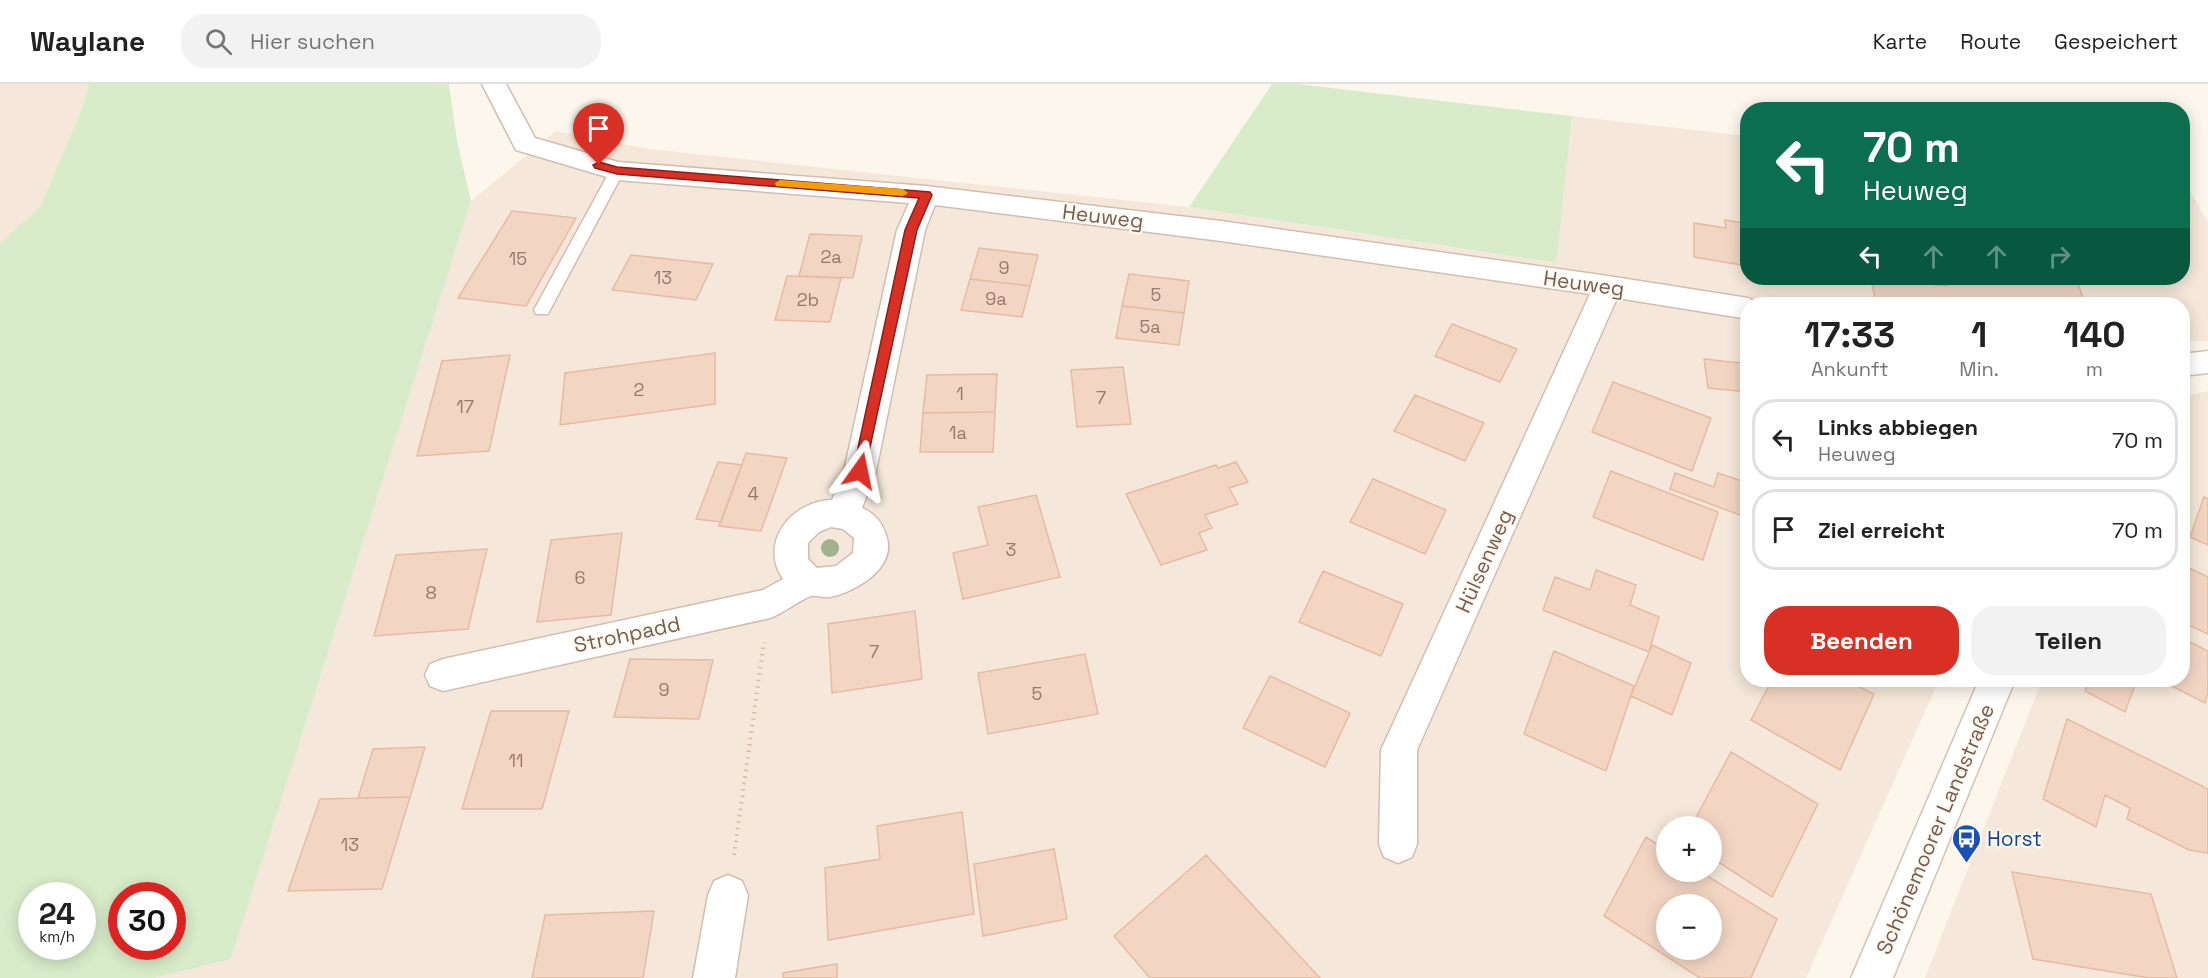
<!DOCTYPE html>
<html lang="de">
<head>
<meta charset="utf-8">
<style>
	:root { --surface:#fff; --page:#f2f2f2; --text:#222; --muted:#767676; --line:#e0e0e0; --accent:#d93025 }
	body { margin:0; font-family:"Space Grotesk",sans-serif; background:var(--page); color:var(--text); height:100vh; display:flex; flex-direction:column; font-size:22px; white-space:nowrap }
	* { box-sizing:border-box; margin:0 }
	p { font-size:20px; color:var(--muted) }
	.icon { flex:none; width:33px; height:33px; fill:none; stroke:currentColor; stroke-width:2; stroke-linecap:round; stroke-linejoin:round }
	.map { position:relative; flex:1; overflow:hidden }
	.sheet { position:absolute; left:1740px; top:213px; width:450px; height:390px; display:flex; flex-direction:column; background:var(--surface); border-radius:24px; box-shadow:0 3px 15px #0003 }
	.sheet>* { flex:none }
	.banner { position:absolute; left:1740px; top:18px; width:450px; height:183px; border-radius:24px; box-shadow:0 3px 15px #0003; background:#0b6e4f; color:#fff; overflow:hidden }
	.buttons { position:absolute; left:1656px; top:732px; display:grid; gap:12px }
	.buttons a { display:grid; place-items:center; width:66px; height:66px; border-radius:50%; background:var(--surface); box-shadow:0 3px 15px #0003; font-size:30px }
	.speed { position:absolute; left:18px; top:798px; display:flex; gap:12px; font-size:30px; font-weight:700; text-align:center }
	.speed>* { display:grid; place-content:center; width:78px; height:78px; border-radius:50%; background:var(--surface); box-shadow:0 3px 15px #0003; line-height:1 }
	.speed small { font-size:15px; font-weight:400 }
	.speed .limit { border:9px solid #d22; background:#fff; color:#111 }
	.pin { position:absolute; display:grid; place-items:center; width:51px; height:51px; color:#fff; margin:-62px -26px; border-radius:50% 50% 50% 0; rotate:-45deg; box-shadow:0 0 6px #0007 }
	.pin .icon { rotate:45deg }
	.me { position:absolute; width:66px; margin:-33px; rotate:12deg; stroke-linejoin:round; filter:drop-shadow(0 0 4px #0008) }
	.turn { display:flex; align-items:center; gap:21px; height:126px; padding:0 24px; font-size:27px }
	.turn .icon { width:78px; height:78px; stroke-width:2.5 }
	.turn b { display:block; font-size:42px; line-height:51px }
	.lanes { display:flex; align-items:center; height:57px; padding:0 24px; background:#0003; justify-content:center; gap:30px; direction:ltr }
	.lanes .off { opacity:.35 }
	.eta { display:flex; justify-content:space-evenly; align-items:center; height:102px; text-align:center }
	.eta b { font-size:36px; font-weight:700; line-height:42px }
	.cta { display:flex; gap:12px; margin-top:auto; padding:12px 24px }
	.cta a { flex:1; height:69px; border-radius:24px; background:var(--accent); color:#fff; font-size:24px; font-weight:700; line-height:69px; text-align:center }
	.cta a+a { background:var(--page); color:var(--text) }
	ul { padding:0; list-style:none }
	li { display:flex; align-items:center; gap:18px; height:81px; margin:0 12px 9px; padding:0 12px; border:3px solid var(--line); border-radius:24px }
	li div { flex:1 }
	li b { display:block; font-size:22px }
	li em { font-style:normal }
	header { display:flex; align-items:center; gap:36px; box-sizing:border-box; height:84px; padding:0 30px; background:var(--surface); border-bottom:2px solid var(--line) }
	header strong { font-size:28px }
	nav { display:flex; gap:33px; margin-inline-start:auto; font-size:21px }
	.search { width:420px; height:54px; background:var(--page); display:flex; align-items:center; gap:15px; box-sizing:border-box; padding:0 21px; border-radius:24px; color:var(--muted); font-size:22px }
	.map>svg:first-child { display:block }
</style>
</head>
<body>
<header>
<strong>Waylane</strong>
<div class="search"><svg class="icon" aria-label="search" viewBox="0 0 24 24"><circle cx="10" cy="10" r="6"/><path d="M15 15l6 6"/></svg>Hier suchen</div>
<nav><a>Karte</a><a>Route</a><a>Gespeichert</a></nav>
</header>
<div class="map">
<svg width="2208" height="894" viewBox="0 0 2208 894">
	<rect width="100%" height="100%" fill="#fdf6ec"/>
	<!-- residential -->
	<path fill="#f5e8da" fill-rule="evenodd" d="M0 0H89L81 27 40 123 0 159Z
		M1572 32 1747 52 1748 194H2182L2183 102H2187L2208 138V257H2183L2182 220H1748V596H1939L1806 894H155L231 875 471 117 556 47 649 65 1189 123 1555 179ZM1666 742H1712V788H1666ZM1666 820H1712V866H1666Z
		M2208 307V894H1925L2042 596H2182L2183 313Z"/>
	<!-- green -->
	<path fill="#d8ecc9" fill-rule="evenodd" d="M89 0H449L457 57 471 117 231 875 155 894H0V159L40 123 81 27ZM32 812H82V862H32ZM122 812H172V862H122Z
		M1272 0H1297L1572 32 1556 179 1189 123Z"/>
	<!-- building -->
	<path fill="#f3d5c3" stroke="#e6bba3" stroke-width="1.5" fill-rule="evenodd" d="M512 127 576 134 526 222 458 214Z
		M1725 136 1748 140V182L1694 173V139L1726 144Z
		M810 150 862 152 853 194 799 192Z
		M979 164 1038 171 1030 202 970 195Z
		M631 171 713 180 696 216 612 206Z
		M1129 190 1189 197 1184 229 1122 222Z
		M787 192 841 194 830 238 775 236Z
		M1871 194 1947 202 1945 194H2076L2085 220H2027L2004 218 2005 220H1876Z
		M970 195 1030 202 1022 233 961 226Z
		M1122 222 1184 229 1179 261 1116 254Z
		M1452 240 1517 265 1500 298 1435 272Z
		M715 269V320L560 341 565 289Z
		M510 271 489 367 417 372 442 277Z
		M1704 275 1748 280V308L1708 304Z
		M1123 283 1131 340 1077 343 1071 286Z
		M997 290 995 328 923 329 927 291Z
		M1613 298 1711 334 1692 387 1592 348Z
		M1415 311 1484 339 1465 377 1394 347Z
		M995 328 993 368H920L923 329Z
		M746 369 787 374 761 447 719 442Z
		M718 378 742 381 721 438 696 435Z
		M1236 378 1248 398 1229 404 1238 420 1205 431 1212 444 1199 449 1207 466 1161 481 1126 410 1216 381 1218 384Z
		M1611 387 1718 428 1703 476 1593 433Z
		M1675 389 1714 403 1718 389 1748 399V434L1670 405Z
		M1373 395 1446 426 1425 470 1350 438Z
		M1036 411 1060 493 963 515 953 469 988 461 978 423Z
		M2204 413 2208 415V461L2190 453Z
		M622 449 611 531 537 538 551 456Z
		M487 465 468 545 374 552 396 471Z
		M2183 481 2208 493V550L2182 538Z
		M1596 486 1636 501 1630 521 1659 533 1649 568 1543 526 1555 493 1590 506Z
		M1323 487 1403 520 1381 572 1299 538Z
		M915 527 922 595 832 609 828 540Z
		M2182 554 2208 567V608L2205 619 2160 596H2182Z
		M1652 561 1691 579 1672 631 1631 612Z
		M1554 567 1634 602 1606 687 1524 650Z
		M1085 570 1098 630 988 650 978 589Z
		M630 575 713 576 699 635 614 633Z
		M1270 592 1350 629 1325 683 1243 644Z
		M1772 596H1846L1874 610 1840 686 1751 636Z
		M2089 596H2137L2125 628 2085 607Z
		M491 627H569L542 725H462Z
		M2067 635 2208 705V769L2189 766 2127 735 2130 724 2105 711 2096 743 2043 715Z
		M425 663 410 713 358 714 373 665Z
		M1731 668 1818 720 1772 813 1712 774V742L1692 741Z
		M410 713 382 805 288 807 320 715Z
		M962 728 974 830 828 856 825 784 880 775 877 742Z
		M1646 753 1666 766V788H1701L1777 835 1751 894H1700L1604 832ZM1666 820H1712V866H1666Z
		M1054 765 1067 835 983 852 974 780Z
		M1206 771 1320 894H1150L1114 852Z
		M2012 788 2151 810 2177 894H2149L2033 875Z
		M654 827 643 894H532L545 831Z
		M837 880V894H783V889Z"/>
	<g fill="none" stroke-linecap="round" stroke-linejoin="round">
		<defs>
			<path id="lane" d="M617 82 624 87 550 226 548 230H536L534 226 610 87Z"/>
			<path id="street" d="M482 0H506L535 54 618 78 926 102 1221 137 1608 192 1748 214 1760 220H1748V235L1617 214 1417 666V760L1412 773 1398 779 1384 773 1379 760 1381 666 1590 210 1221 157 935 121 925 146 876 387 862 424C874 429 882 438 886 451 898 483 856 508 830 513 824 514 816 511 811 512 799 516 784 529 770 534L443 607 430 602 425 591 430 580 443 575 763 506 783 495C758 458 792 417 832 416L844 387 897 146 909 119 617 96 516 66ZM831 443 843 445 854 454 853 469 836 482 817 484 808 475V459L819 448Z
				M728 791 742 797 748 811 735 894H693L708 811 714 797Z"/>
			<path id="secondary" d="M2208 267V289L2182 292V270Z
				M1979 596H2015L1893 894H1851Z"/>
		</defs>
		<!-- lane casing -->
		<use href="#lane" stroke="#d1beb0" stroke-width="3"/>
		<!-- street casing -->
		<use href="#street" stroke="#d1beb0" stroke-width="3"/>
		<!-- secondary casing -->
		<use href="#secondary" stroke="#d6c0b0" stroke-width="3"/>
		<!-- path -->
		<path stroke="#d9b8a5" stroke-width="4" stroke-dasharray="1.5 5" stroke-linecap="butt" d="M734 771 764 558"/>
		<!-- lane -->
		<use href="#lane" fill="#fff" fill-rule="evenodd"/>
		<!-- street -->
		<use href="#street" fill="#fff" fill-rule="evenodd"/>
		<!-- secondary -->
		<use href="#secondary" fill="#fff" fill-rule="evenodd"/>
	</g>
	<!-- trees -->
	<circle fill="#a0b28e" cx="830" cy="464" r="9"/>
	<!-- route -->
	<path fill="#d93025" stroke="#8d1f18" stroke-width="1.5" d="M599 78 617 83 930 108 932 111 917 146 864 391H855L853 387 905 146 919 114 617 90 595 84 593 81Z"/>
	<!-- slow -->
	<path fill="#f59e0b" d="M780 96 903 105 908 109 903 112 776 102 775 99Z"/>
	<!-- icons -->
	<defs>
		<symbol id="bus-pin" viewBox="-11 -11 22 30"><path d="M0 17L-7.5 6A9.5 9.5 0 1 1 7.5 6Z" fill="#1a4fb4" stroke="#fffaf3"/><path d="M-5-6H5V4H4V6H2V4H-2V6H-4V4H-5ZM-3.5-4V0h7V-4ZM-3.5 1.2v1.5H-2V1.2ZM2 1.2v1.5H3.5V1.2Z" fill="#fff"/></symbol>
	</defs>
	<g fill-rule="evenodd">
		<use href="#bus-pin" x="1950" y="738" width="33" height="45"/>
	</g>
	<g text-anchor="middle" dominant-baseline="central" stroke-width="4.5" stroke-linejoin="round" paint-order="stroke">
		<!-- number labels -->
		<g font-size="18" fill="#987a6a">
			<text x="831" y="172">2a</text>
			<text x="518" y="174">15</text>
			<text x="1004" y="183">9</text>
			<text x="663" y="193">13</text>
			<text x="1156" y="210">5</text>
			<text x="996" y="214">9a</text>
			<text x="808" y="215">2b</text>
			<text x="1150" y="242">5a</text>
			<text x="639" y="305">2</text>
			<text x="960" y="309">1</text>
			<text x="1101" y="313">7</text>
			<text x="465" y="322">17</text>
			<text x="958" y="348">1a</text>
			<text x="753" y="409">4</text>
			<text x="1011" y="465">3</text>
			<text x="580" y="493">6</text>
			<text x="431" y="508">8</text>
			<text x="874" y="567">7</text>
			<text x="664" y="605">9</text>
			<text x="1037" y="609">5</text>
			<text x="516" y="676">11</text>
			<text x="350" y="760">13</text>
		</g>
		<!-- street labels -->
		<g font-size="21" fill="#7a5c4d" stroke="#fffaf3">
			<text transform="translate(1103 132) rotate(7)">Heuweg</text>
			<text transform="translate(1584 199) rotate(8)">Heuweg</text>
			<text transform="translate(1484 477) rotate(-66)">Hülsenweg</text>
			<text transform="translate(627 550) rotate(-12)">Strohpadd</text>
			<text transform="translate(1935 745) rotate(-67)">Schönemoorer Landstraße</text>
		</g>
		<!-- transit labels -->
		<g font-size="21" fill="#164399" stroke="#fffaf3" text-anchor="start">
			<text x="1987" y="754">Horst</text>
		</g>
	</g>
</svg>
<div class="buttons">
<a>+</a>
<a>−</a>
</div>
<div class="speed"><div>24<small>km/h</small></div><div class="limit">30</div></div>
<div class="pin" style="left:599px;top:81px;background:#d93025"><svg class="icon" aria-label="arrive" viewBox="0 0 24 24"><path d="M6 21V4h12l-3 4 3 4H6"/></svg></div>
<svg class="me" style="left:860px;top:387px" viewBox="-20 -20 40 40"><path d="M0-17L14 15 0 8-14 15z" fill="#d93025" stroke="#fff" stroke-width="4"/></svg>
<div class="banner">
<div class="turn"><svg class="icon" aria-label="left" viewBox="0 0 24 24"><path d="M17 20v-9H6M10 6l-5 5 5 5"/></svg><div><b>70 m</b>Heuweg</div></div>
<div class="lanes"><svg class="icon" aria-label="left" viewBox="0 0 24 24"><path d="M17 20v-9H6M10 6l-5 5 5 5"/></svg><svg class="icon off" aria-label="ahead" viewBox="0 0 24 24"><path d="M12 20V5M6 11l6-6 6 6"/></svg><svg class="icon off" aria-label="ahead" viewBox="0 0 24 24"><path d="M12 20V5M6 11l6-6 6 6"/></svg><svg class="icon off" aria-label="right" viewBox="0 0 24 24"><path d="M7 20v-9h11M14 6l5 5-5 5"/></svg></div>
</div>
<section class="sheet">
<div class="eta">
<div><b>17:33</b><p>Ankunft</p></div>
<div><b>1</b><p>Min.</p></div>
<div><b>140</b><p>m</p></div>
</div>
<ul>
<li><svg class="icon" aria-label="left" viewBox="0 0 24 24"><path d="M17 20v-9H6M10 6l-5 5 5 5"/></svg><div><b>Links abbiegen</b><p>Heuweg</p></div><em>70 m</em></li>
<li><svg class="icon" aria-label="arrive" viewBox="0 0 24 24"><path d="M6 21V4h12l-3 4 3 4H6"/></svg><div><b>Ziel erreicht</b></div><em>70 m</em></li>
</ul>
<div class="cta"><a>Beenden</a><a>Teilen</a></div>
</section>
</div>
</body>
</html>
